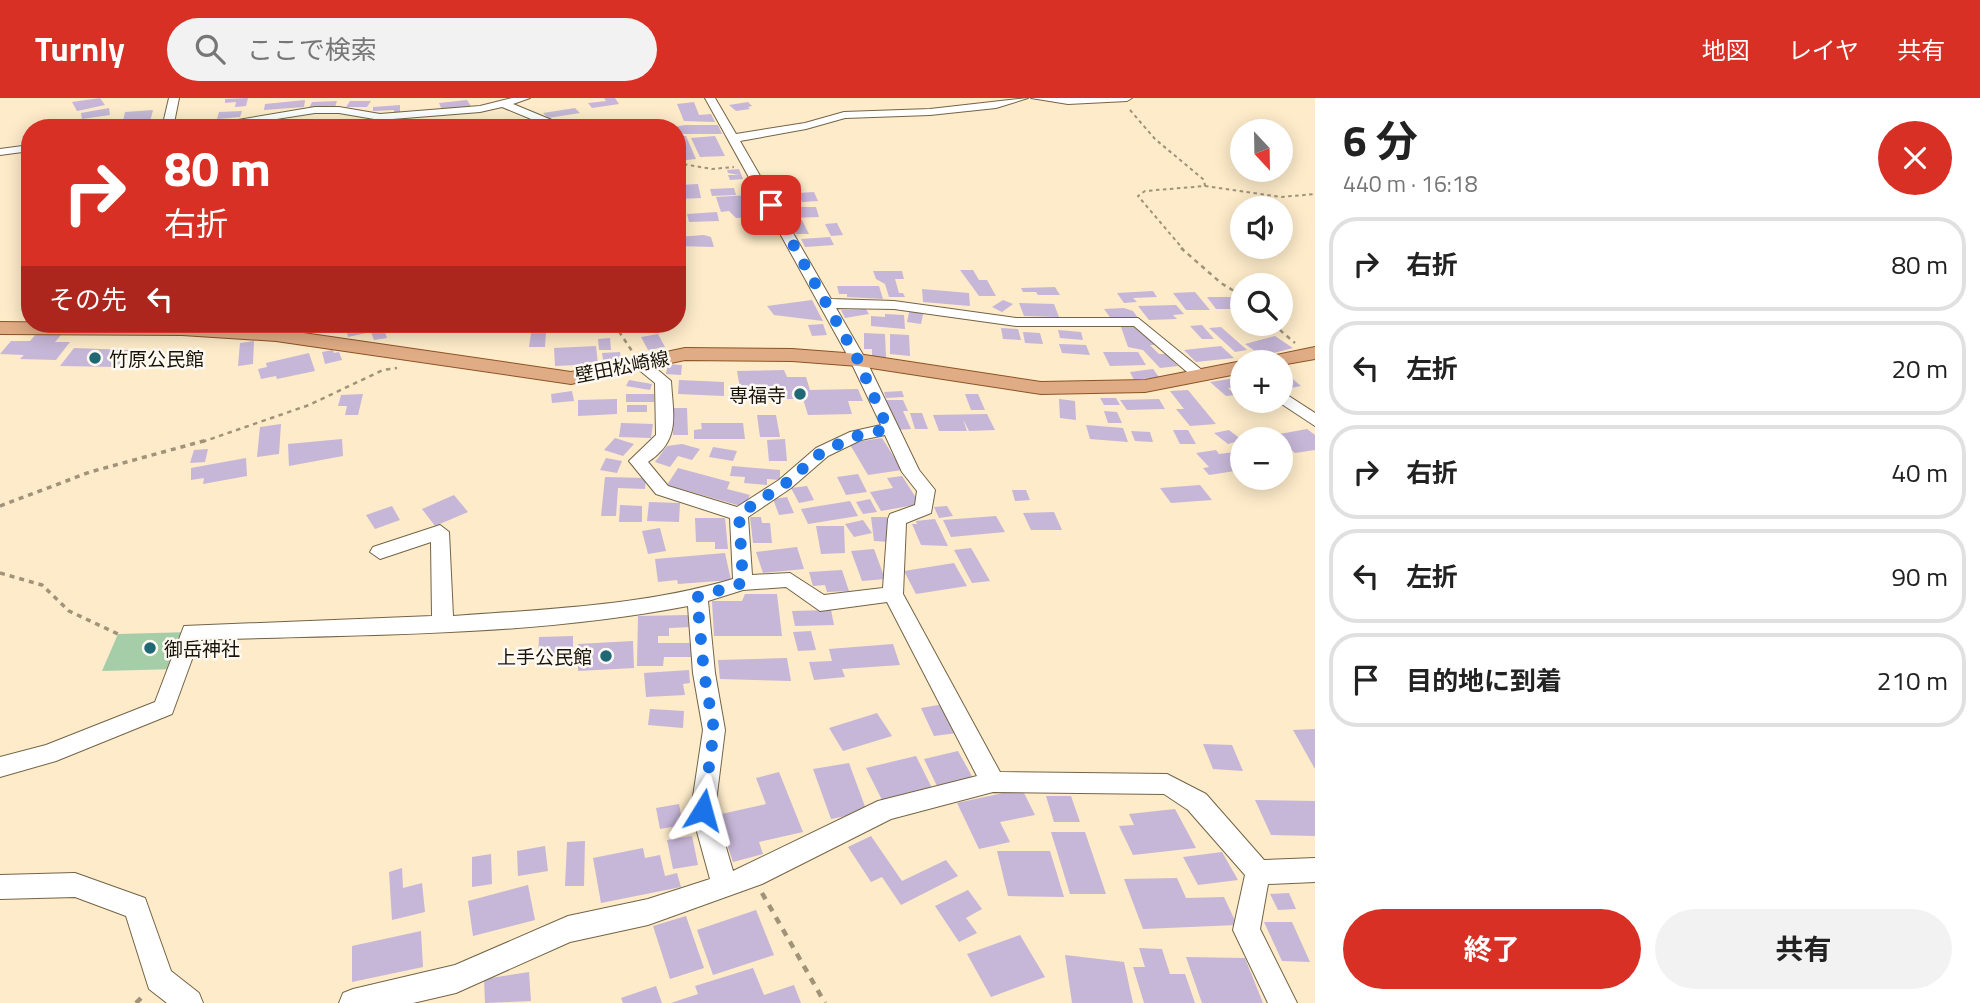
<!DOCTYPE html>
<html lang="ja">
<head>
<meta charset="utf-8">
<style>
	:root { --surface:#fff; --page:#f2f2f2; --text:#222; --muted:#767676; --line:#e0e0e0; --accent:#d93025 }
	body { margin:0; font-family:"Titillium Web","Noto Sans JP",sans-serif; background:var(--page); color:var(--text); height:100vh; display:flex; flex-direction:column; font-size:26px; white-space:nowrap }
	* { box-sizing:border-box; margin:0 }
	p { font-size:23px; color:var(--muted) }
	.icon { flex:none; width:38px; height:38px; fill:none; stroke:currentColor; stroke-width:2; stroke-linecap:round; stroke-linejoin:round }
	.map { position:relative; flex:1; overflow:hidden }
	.drawer { display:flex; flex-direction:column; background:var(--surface); width:665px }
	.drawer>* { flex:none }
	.guide { position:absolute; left:21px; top:21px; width:665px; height:214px; border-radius:28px; box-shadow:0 4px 18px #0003; background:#d93025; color:#fff; overflow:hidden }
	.needle { width:46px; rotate:158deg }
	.buttons { position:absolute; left:1230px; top:21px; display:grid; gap:14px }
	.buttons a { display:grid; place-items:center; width:63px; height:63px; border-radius:50%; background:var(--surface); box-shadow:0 4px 18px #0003; font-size:35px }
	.pin { position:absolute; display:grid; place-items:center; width:60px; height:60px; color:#fff; margin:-30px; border-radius:14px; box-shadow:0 4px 10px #0006 }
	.me { position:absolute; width:77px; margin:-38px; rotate:8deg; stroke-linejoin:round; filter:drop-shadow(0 0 5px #0008) }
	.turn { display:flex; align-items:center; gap:24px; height:147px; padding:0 28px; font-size:32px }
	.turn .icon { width:91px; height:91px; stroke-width:2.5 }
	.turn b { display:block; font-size:49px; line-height:60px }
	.then { display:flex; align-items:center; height:66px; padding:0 28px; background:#0003; gap:14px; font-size:26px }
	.round { display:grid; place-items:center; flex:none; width:74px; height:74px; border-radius:37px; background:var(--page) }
	.head { display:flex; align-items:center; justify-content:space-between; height:119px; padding:0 28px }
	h1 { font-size:42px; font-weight:700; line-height:52px }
	.primary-button { display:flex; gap:14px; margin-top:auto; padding:14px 28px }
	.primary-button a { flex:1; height:80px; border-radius:42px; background:var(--accent); color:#fff; font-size:28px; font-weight:700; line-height:80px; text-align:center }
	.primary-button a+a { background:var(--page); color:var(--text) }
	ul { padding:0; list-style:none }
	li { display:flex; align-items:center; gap:21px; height:94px; margin:0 14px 10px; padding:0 14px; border:4px solid var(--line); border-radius:28px }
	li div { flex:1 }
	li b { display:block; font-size:26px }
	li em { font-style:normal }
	header { display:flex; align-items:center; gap:42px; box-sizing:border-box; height:98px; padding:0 35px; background:var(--accent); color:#fff }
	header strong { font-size:33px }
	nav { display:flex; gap:38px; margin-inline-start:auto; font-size:24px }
	.search { width:490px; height:63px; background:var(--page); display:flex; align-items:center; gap:18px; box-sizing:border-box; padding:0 24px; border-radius:38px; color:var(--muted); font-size:26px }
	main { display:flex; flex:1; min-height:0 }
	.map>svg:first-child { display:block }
</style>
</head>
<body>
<header>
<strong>Turnly</strong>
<div class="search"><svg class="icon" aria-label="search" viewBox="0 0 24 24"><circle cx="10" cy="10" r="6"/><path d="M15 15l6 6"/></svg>ここで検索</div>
<nav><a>地図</a><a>レイヤ</a><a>共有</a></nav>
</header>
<main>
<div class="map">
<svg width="1315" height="905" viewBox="0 0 1315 905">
	<rect width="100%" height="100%" fill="#fdebc9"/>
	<!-- green -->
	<path fill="#a5cea8" d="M191 534 178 571 102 573 118 536Z"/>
	<!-- building -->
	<path fill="#c6b6d7" d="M100 0 105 7 77 13 72 4Z
		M248 0 246 8 235 9 236 4 225 5V1Z
		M604 0H615L619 6 592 10 588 5 606 3Z
		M305 2 304 9 264 12 265 6Z
		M467 2 471 8 442 12 439 5Z
		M337 3 335 9 309 10 312 4Z
		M350 3H371L367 9H346Z
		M694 4 699 17 711 16 715 24 684 23 677 6Z
		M748 4 752 8 748 9 750 11 736 13 729 7Z
		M400 7V15L394 16V12L373 13V9Z
		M109 10 110 17 82 21 81 15Z
		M575 10 580 15 548 20 543 15Z
		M153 12 149 28 132 29 134 25H130L131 22 123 23 125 14Z
		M242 13 240 19 217 21 219 14Z
		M108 21 107 26 79 29 81 24Z
		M685 27H718L722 36H683L677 34V30H669Z
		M677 38H686L696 61 677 63Z
		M715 38 725 58 700 59 691 40Z
		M739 71 743 81 730 82 728 77H739L728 75 727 72Z
		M677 76 680 87 698 86 701 100 677 101Z
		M734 90 736 97 712 98 710 91Z
		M814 94 818 103 802 104 798 95Z
		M750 97 756 111H749L752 119 736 120 729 113 721 114 716 99Z
		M789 109H816L819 119 792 120Z
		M717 114 719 123 689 124 687 116Z
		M802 122 809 136H796L789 123Z
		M837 125 843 137 831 138 825 126Z
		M704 137 711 139 714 149 677 148V139Z
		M830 139 834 147 805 149 801 141Z
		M960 172H973L979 182H987L996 198H979Z
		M873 173H902L904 181H895L899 195H903L905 199H889L885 186 876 181Z
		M837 188H879L883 201 847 199V196H839Z
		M1055 189 1060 197H1038L1036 194H1023L1021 190Z
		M922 191 969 195 970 208 923 204Z
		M1153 193 1157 199 1133 200 1137 204 1124 205 1117 195Z
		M1195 194 1210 212H1186L1173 195Z
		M1207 199H1237L1242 211H1216Z
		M812 202 823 223 774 217 767 208Z
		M1003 202 1013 206 1002 214 992 209Z
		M1019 205 1054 206 1059 219 1024 218Z
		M1176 207 1184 216 1173 217 1177 221 1149 222 1138 208Z
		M910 210 924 212 921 226 907 224Z
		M1124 210 1133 213 1139 221 1112 222 1104 211Z
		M866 211 869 216 845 220 841 212Z
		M885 216 904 217 905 231 871 228V218L885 219Z
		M322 226H382L387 240 374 242 371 234 348 239 346 230 325 235Z
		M546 226H579V228L547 231Z
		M823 226 827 237 812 238 808 227Z
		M1246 226H1263L1269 232 1252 233Z
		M1202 227 1214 241H1202L1190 228Z
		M1121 229H1136L1156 247H1150L1159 256H1166L1178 268 1160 270 1143 252 1128 249Z
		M1221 229 1247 252 1235 254 1209 230Z
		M1001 230 1018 231 1021 242 1003 241Z
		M1058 232 1081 234 1083 242 1060 240Z
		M1023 234 1040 235 1043 246 1025 245Z
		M37 235 62 236 55 244H70L56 262 20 261 24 257 0 256 11 243H30Z
		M531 235H546L545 249H529Z
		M864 235 885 236 886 260 872 259V251H864Z
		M658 236 665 249 648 252 641 239Z
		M890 236 909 237 910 258 890 256Z
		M1275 238 1293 250 1262 258 1245 246Z
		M610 240 611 252H599L598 241Z
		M254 243 253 266 238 268 240 245Z
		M1059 246 1086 247 1090 257 1062 255Z
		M596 248 598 266 555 268 554 250Z
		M1221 248 1234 260 1196 264 1184 252Z
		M74 250 130 252 117 269 60 268Z
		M333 252 334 255 339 254 342 262 325 266 322 254Z
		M620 254 621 261 603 262 602 255Z
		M1103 254H1138L1146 267 1110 268Z
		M309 255 315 273 277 281 276 278 261 281 258 271 267 269 266 265Z
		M668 266 682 267 681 277 666 276Z
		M1153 271 1159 279 1134 282 1130 274Z
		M784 272 787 279H806L810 292 858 291 863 303H848L852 316 808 317 803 301H742L737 273Z
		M1288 277 1301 288 1281 292V278Z
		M1235 280 1242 288 1228 290 1235 297 1226 298 1210 284Z
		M629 282 652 286 650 292 626 288Z
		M679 282 724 284V298L678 296Z
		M1188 292 1216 326 1190 328 1176 311H1184L1170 293Z
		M572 293 574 303 552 305 551 296Z
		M902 293 904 299 886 300 884 294Z
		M363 296 358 317H345L347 308H338L341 297Z
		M626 296H654V304H626Z
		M965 296H978L985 312H971Z
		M1100 300H1116L1120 307H1104Z
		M617 301V316L578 318V302Z
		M1059 301 1075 303 1076 322 1060 320Z
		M1159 301 1165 311 1127 312 1120 302Z
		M885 302H903L908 313H903L911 331 897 332Z
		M627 307H647V314H627Z
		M673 310H687L688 337H673Z
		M1104 313 1117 314 1122 325H1108Z
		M910 315H922L928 331H915Z
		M987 316 995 332 969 333 963 321 967 333H939L933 317Z
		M757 317H776L780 339H760Z
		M621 325 653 326 651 340 619 339Z
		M701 325H743L745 341H694V332L702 331Z
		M281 326 279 356 257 359 260 329Z
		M1086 327 1123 330 1128 344 1090 341Z
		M1307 331 1315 337V352L1295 355 1274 337Z
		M1173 332H1188L1196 346H1180Z
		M1229 332 1242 342 1228 346 1214 335Z
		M1131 333 1150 334 1153 344 1135 343Z
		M615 340 634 346 623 358 604 352Z
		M882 340 902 372 868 377 849 345Z
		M342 341 343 358 289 368 288 346Z
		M785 341 787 363H769L767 342Z
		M682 346 700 351 692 362 678 358 670 369 655 364 667 348Z
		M713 349 737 353 733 363 709 359Z
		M208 351 205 364 190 365 194 352Z
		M1216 352 1219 356 1242 353V365L1230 367 1235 373 1209 377 1203 370 1209 369 1196 355Z
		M246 360 247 378 203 386 204 380 191 382V370Z
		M606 360 622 363 617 375 600 372Z
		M732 368 780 372V382L767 381V387L744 385 745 379 730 378Z
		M678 370 730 384 727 391 750 397 744 409 667 387Z
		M858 376 867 394 846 397 837 379Z
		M902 378 920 406 881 413 870 394 893 390 887 380Z
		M605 379 646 380 645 391 618 390 616 418H601Z
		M1200 387 1212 402 1171 405 1160 390Z
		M807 388 814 402 799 405 791 390Z
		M1012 392H1026L1030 402 1015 403Z
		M454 397 468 414 435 428 422 411Z
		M787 399 794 415 779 417 773 401Z
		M870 401 877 414 863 416 856 404Z
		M850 403 858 418 808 426 801 411Z
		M649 404 680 405 679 424 647 423Z
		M620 407 642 408V424H619Z
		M392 408 400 422 375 431 366 417Z
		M947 408 953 418 939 420 934 409Z
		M1054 414 1062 432H1031L1023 415Z
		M996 418 1005 434 951 439 943 422Z
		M750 419H761L762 425H770L772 445H753Z
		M871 419H887L891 444 874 443Z
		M695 420H725L728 451H715V444H696Z
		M935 421 948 448 921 447 912 426H917L916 423Z
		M863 422 872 435 854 439 845 426Z
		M816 428H844L845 455 821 456Z
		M660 430 666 453 648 456 642 433Z
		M797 449 804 471 763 475 756 454Z
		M971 450 990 483 972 485 954 452Z
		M874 451 885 481 862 483 851 453Z
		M725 455 731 482 678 486 677 482 658 484 655 461Z
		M954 465 967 488 916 496 904 473Z
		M842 472 849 493 827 494 825 487 813 488 809 474Z
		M745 496H777L782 538H714L712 503H742Z
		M831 512 834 527 795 528 792 513Z
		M690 517 691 529 669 530V538H658V545H696L697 559H664L663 568H637L638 518Z
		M811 533 816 552 798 553 793 534Z
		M573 538V559L538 561 539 539Z
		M633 543 634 570 578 573V546Z
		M893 546 900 567 842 571 845 579 814 582 809 564 832 563 829 551Z
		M787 560 791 583 720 581 718 562Z
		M689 572 690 585 683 586 685 597 646 599 644 575Z
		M944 606 957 635 934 638 921 610Z
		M650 611 684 613 683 630 648 627Z
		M877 615 892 638 843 653 829 630Z
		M1315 631V671L1293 632Z
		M1203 646 1232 647 1243 673 1213 671Z
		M958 653 973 680 937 688 924 661Z
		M916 658 932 690 882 702 866 670Z
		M849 665 867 714 831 721 813 671Z
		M779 674 803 734 759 744 763 756 733 764 717 717 766 706 756 680Z
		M1022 691 1035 717 1000 724 1010 744 979 751 957 705Z
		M1046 698H1071L1080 724H1054Z
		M1255 702 1315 703V738L1271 737Z
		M679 706 683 727 660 731 656 710Z
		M1175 711 1196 750 1133 757 1119 728 1134 727 1129 716Z
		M1051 734H1085L1106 796H1070Z
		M692 738 698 767 673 771 667 742Z
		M871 738 902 783 946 762 958 778 901 807 882 779 871 784 848 749Z
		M585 743 584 788H565L567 744Z
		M545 748 548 773 518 778 517 753Z
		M643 750 645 760 660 757 665 778 677 775 681 789 601 805 593 760Z
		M997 753H1050L1064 799 1008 798Z
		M1222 754 1238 782 1198 787 1183 759Z
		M491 756 492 786 472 789V759Z
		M402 770 403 790 422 785 425 814 392 822 389 774Z
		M1177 780 1186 800 1224 799 1237 827 1143 831 1124 781Z
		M528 787 535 822 473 838 468 803Z
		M968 792 982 811 966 820 977 835 959 844 935 808Z
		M1289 795 1296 811 1278 812 1270 796Z
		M756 812 774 857 713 877 697 832Z
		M686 818 704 870 670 881 653 828Z
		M1264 824H1292L1310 864 1282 863Z
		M421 833 423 869 352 884V848Z
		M1020 837 1045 879 991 899 967 856Z
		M1139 850 1162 851 1170 876H1185L1195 905H1144L1133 869H1145Z
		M1065 857 1124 864 1133 905H1072Z
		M1186 859 1245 860 1263 905H1202Z
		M753 870 764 897 794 887 801 905H671L698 896 695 888Z
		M529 874 531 903 485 905 484 881Z
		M656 888 662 905H623L621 900Z"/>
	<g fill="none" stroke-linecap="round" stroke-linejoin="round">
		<defs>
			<path id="minor" d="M169 0H179L173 30H162Z
				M512 0H530L513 6 559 25 579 23 601 30H553L502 9 480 14 380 22 339 15H315L219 30H190L315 9H339L380 16 480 8Z
				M705 0H715L736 36 805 25 844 14 930 11 1028 0 996 10 930 17 845 20 806 31 740 43 831 201 894 203 1016 220H1138L1208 277 1206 280H1194L1134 228H1016L894 211 836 210 866 262 919 372 935 392 931 415 906 425 903 496 1000 674 1167 676 1206 696 1264 762 1315 760V784L1268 786 1260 831 1297 905H1268L1233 832 1245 777 1188 712 1164 696 993 694 891 721 762 786 648 827 570 844 456 895 413 905H339L343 895 353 891 455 867 568 818 648 801 710 781 691 712 703 632 693 575 688 508C528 539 361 536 199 542L172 616 56 663 0 679V659L46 647 155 604 184 528 432 518 431 444 380 461 370 454 373 449 440 427 449 434 453 518C548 511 641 508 733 481L730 420 656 396 629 363 656 337 655 285 633 267V261H645L671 283C673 318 681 342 648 364L668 388 737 409 779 382 816 350 850 334 881 327 850 262ZM885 337 902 374 917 393 915 407 890 416 888 421 883 490 824 497 790 475 752 477 748 419 791 390 828 358 861 342ZM786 489 820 513 887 504 977 678 878 703 733 773 715 712 725 632 715 575 708 503 743 492Z
				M1031 0H1132L1127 3 1068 6Z
				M30 47V53L0 57V51Z
				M1281 293 1315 315V328L1277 303H1281Z
				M75 775 145 800 171 873 199 895 203 905H167L149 891 126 818 75 799 0 801V777Z"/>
			<path id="major" d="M0 224 189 226 276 231 571 274 685 250 792 251 858 256 1041 284 1145 282 1242 263 1247 264H1242V275L1145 294 1041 296 858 268 792 263 685 262 571 286 276 243 182 237 0 236Z
				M1315 249V261L1281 267V264H1258L1261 260Z"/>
		</defs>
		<!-- minor casing -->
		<use href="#minor" stroke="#746446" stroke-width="2"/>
		<!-- major casing -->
		<use href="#major" stroke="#8d5325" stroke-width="2"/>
		<!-- path-far3 -->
		<path stroke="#a0937a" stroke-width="2" stroke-dasharray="3.5 3.5" stroke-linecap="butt" d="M1130 12 1155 41 1204 82 1205 88 1145 93 1138 98 1183 151
			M677 65 712 71 734 69
			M1205 88 1281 99 1315 96"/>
		<!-- path-far2 -->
		<path stroke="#a0937a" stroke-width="2.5" stroke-dasharray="4.5 4.5" stroke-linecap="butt" d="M1181 150 1221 185 1242 198
			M614 226 632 253
			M1273 226 1295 245
			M202 344 309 307 383 272 397 270"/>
		<!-- path-far1 -->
		<path stroke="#a0937a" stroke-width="3.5" stroke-dasharray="5 5" stroke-linecap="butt" d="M0 408 90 374 207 342
			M0 475 42 487 69 513 118 536"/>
		<!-- path -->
		<path stroke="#a0937a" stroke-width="4.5" stroke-dasharray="7 7" stroke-linecap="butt" d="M762 795 825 905
			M136 905 143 898"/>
		<!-- minor -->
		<use href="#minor" fill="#fff" fill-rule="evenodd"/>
		<!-- major -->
		<use href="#major" fill="#e0ac85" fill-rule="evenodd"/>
	</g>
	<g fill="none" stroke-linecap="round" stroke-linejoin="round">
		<!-- route -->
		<path stroke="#1a73e8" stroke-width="12" stroke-dasharray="0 21.6" d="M703 712 714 632 704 575 697 499 743 485 739 416 785 386 822 354 856 338 888 331 858 262 771 107"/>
	</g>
	<!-- markers -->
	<g fill="#1f6874" stroke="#fefaf3" stroke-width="2.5">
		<circle cx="95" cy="260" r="7"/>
		<circle cx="800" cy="296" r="7"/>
		<circle cx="150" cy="550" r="7"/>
		<circle cx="606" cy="558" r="7"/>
	</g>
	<g text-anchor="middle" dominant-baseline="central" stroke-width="5" stroke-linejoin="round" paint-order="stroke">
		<!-- poi labels -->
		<g font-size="19" fill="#1a1408" stroke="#fefaf3" text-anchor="start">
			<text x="109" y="260">竹原公民館</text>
			<text x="786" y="296" text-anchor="end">専福寺</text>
			<text x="164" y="550">御岳神社</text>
			<text x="592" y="558" text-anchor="end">上手公民館</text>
		</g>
		<!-- street labels -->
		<g font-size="19" fill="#1a1408" stroke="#fefaf3">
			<text transform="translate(622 268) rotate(-11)">壁田松崎線</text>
		</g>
	</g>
</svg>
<div class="buttons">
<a><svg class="needle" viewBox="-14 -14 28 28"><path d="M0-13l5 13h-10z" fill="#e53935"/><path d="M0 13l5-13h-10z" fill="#767676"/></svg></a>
<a><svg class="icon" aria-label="sound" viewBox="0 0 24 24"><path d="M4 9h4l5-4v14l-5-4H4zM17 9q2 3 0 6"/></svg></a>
<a><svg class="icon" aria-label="search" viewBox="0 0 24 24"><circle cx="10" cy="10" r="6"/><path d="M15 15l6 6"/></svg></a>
<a>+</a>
<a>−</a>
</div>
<div class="pin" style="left:771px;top:107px;background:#d93025"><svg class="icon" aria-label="arrive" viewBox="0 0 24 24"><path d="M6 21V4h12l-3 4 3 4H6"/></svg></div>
<svg class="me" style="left:703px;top:712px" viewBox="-20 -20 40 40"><path d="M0-17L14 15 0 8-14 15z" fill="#1a73e8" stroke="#fff" stroke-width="4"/></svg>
<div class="guide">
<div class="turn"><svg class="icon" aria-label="right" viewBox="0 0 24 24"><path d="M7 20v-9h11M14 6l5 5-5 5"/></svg><div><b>80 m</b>右折</div></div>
<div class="then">その先<svg class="icon" aria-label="left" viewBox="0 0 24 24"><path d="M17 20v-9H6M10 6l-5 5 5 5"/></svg></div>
</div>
</div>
<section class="drawer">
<div class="head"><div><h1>6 分</h1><p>440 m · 16:18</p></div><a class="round" style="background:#d93025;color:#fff"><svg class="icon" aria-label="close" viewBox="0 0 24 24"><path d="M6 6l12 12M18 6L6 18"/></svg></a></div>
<ul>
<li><svg class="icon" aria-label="right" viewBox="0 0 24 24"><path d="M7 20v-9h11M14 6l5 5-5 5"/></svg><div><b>右折</b></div><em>80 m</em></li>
<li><svg class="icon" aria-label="left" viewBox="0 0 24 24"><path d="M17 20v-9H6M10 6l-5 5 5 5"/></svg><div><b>左折</b></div><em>20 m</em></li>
<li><svg class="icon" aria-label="right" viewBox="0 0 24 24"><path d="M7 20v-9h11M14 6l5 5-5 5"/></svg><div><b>右折</b></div><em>40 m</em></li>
<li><svg class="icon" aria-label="left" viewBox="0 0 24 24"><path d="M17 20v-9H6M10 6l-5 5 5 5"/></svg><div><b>左折</b></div><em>90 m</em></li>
<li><svg class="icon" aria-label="arrive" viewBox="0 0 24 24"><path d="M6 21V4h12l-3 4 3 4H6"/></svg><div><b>目的地に到着</b></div><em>210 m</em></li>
</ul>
<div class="primary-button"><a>終了</a><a>共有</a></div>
</section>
</main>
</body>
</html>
